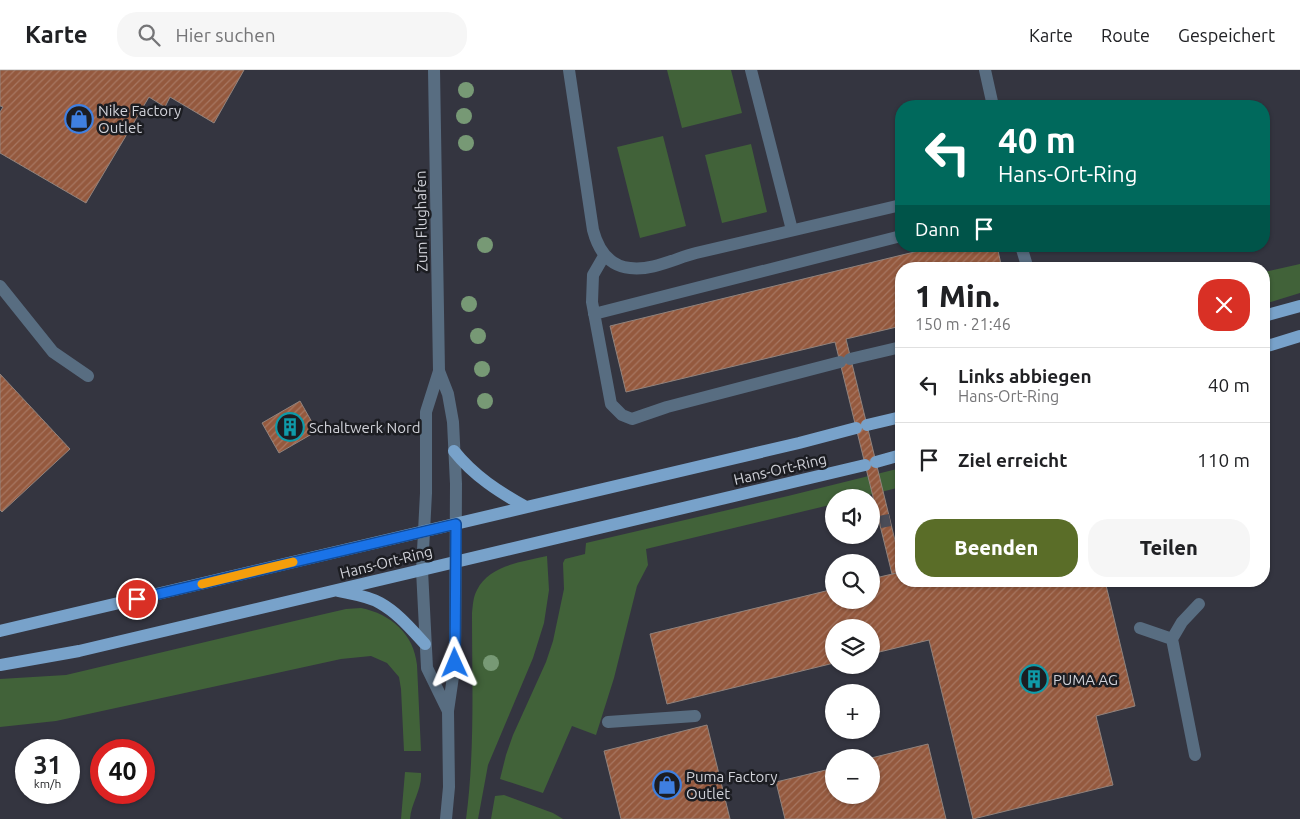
<!DOCTYPE html>
<html lang="de">
<head>
<meta charset="utf-8">
<style>
	:root { --surface:#fff; --page:#f6f6f6; --text:#202124; --muted:#757577; --line:#e0e0e0; --accent:#5a6d28 }
	body { margin:0; font-family:Ubuntu,sans-serif; background:var(--page); color:var(--text); height:100vh; display:flex; flex-direction:column; font-size:19px; white-space:nowrap }
	* { box-sizing:border-box; margin:0 }
	p { font-size:16px; color:var(--muted) }
	.icon { flex:none; width:28px; height:28px; fill:none; stroke:currentColor; stroke-width:2; stroke-linecap:round; stroke-linejoin:round }
	.map { position:relative; flex:1; overflow:hidden }
	.details { position:absolute; left:895px; top:192px; width:375px; height:325px; display:flex; flex-direction:column; background:var(--surface); border-radius:20px; box-shadow:0 1px 4px #0004 }
	.details>* { flex:none }
	.hud { position:absolute; left:895px; top:30px; width:375px; height:152px; border-radius:20px; box-shadow:0 1px 4px #0004; background:#00695c; color:#fff; overflow:hidden }
	.controls { position:absolute; left:825px; top:419px; display:grid; gap:10px }
	.controls a { display:grid; place-items:center; width:55px; height:55px; border-radius:50%; background:var(--surface); box-shadow:0 1px 4px #0004; font-size:25px }
	.speed { position:absolute; left:15px; top:669px; display:flex; gap:10px; font-size:25px; font-weight:700; text-align:center }
	.speed>* { display:grid; place-content:center; width:65px; height:65px; border-radius:50%; background:var(--surface); box-shadow:0 1px 4px #0004; line-height:1 }
	.speed small { font-size:12px; font-weight:400 }
	.speed .limit { border:8px solid #d22; background:#fff; color:#111 }
	.pin { position:absolute; display:grid; place-items:center; width:42px; height:42px; color:#fff; margin:-21px; border:2px solid #fff; border-radius:50%; box-shadow:0 1px 5px #0007 }
	.me { position:absolute; width:55px; margin:-28px; rotate:359deg; stroke-linejoin:round; filter:drop-shadow(0 0 4px #0008) }
	.turn { display:flex; align-items:center; gap:18px; height:105px; padding:0 20px; font-size:22px }
	.turn .icon { width:65px; height:65px; stroke-width:2.5 }
	.turn b { display:block; font-size:35px; line-height:42px }
	.then { display:flex; align-items:center; height:48px; padding:0 20px; background:#0003; gap:10px; font-size:19px }
	.round { display:grid; place-items:center; flex:none; width:52px; height:52px; border-radius:20px; background:var(--page) }
	.summary { display:flex; align-items:center; justify-content:space-between; height:85px; padding:0 20px }
	h1 { font-size:30px; font-weight:800; line-height:38px }
	.primary-button { display:flex; gap:10px; margin-top:auto; padding:10px 20px }
	.primary-button a { flex:1; height:58px; border-radius:20px; background:var(--accent); color:#fff; font-size:20px; font-weight:800; line-height:58px; text-align:center }
	.primary-button a+a { background:var(--page); color:var(--text) }
	ul { padding:0; list-style:none }
	li { display:flex; align-items:center; gap:15px; height:75px; padding:0 20px; border-top:1px solid var(--line) }
	li div { flex:1 }
	li b { display:block; font-size:19px }
	li em { font-style:normal }
	header { display:flex; align-items:center; gap:30px; box-sizing:border-box; height:70px; padding:0 25px; background:var(--surface); border-bottom:1px solid var(--line) }
	header strong { font-size:24px }
	nav { display:flex; gap:28px; margin-inline-start:auto; font-size:18px }
	.search { width:350px; height:45px; background:var(--page); display:flex; align-items:center; gap:12px; box-sizing:border-box; padding:0 18px; border-radius:20px; color:var(--muted); font-size:19px }
	.map>svg:first-child { display:block }
</style>
</head>
<body>
<header>
<strong>Karte</strong>
<div class="search"><svg class="icon" aria-label="search" viewBox="0 0 24 24"><circle cx="10" cy="10" r="6"/><path d="M15 15l6 6"/></svg>Hier suchen</div>
<nav><a>Karte</a><a>Route</a><a>Gespeichert</a></nav>
</header>
<div class="map">
<svg width="1300" height="749" viewBox="0 0 1300 749">
	<defs>
		<pattern id="building-hatch" width="6" height="6" patternUnits="userSpaceOnUse" patternTransform="scale(1.25)"><rect width="6" height="6" fill="#94593e"/><path d="M-1 1l2-2M0 6l6-6M5 7l2-2" fill="none" stroke="#a77762"/></pattern>
	</defs>
	<rect width="100%" height="100%" fill="#343540"/>
	<!-- grass -->
	<path fill="#416239" d="M667 0H731L742 43 682 58Z
		M663 66 686 156 640 168 617 77Z
		M751 74 767 142 722 153 705 85Z
		M1300 194V223L1264 234V202Z
		M901 398V417L861 427 834 428V434L646 479 648 495 637 516 614 608 596 665 572 656 543 723 500 709 506 685 513 665 546 592 553 571 564 519 563 493 565 489 585 484 586 473 788 426Z
		M547 486 549 520 544 553 533 588 488 695 478 749H466C475 683 472 610 472 543 473 535 473 527 477 520 489 495 522 492 547 486Z
		M361 538C391 544 414 564 417 595L421 681H404L401 619 399 607 387 593 371 586 341 589 56 651 0 657V609L66 605 320 545 346 539Z
		M405 702 421 703C422 720 411 733 410 749H401Z
		M504 725 553 743 563 749H491L495 726Z"/>
	<!-- building -->
	<path fill="url(#building-hatch)" stroke="#91837d" d="M0 0H244L214 53 170 27 165 37 149 27 86 133 0 83V42L3 37 0 36Z
		M939 176H997L1002 199H901V256L846 269 901 495V502L892 504 835 272 626 322 610 256Z
		M0 304 70 379 2 442 0 440Z
		M300 331 317 361 279 383 262 353Z
		M901 502V511H1105L1135 636 1096 646 1113 715 973 749 929 570 871 584V558H834V593L667 634 650 564 834 519V530H871V509Z
		M707 655 730 749H621L604 681Z
		M928 674 946 749H785L776 712 834 698V725H871V688Z"/>
	<g fill="none" stroke-linecap="round" stroke-linejoin="round">
		<!-- minor-tunnel -->
		<path stroke="#4b4c57" stroke-width="12" stroke-dasharray="12 6" stroke-linecap="butt" d="M880 452 890 450"/>
		<!-- minor -->
		<path stroke="#586d81" stroke-width="12" d="M434 0 439 301 426 342V423L422 500 427 598 448 641
			M569 0 593 160C598 179 608 196 630 198 652 201 676 188 696 183 765 167 833 151 901 135
			M751 0 792 160
			M985 0 993 36
			M1021 176 1028 199
			M604 186 593 205 592 232 611 334 622 345 632 349 667 337 840 292
			M0 216 53 282 88 306
			M594 244 901 166
			M850 289 901 277
			M439 301 448 324 453 352 456 414 455 593 448 641 449 717 446 749
			M1140 558 1172 569
			M608 652 695 646
			M1195 685 1172 569 1182 552 1199 534"/>
		<!-- major -->
		<path stroke="#78a2ca" stroke-width="12" d="M1264 246 1300 236
			M1264 277 1300 266
			M867 355 901 347
			M454 381C474 406 499 422 526 437
			M876 392 901 385
			M338 521C352 524 368 526 380 533 398 543 411 559 425 574
			M0 561 799 373 856 358
			M0 595 79 581 865 395"/>
	</g>
	<!-- trees -->
	<g fill="#779975">
		<circle cx="466" cy="20" r="8"/>
		<circle cx="464" cy="46" r="8"/>
		<circle cx="466" cy="73" r="8"/>
		<circle cx="485" cy="175" r="8"/>
		<circle cx="469" cy="234" r="8"/>
		<circle cx="478" cy="266" r="8"/>
		<circle cx="482" cy="299" r="8"/>
		<circle cx="485" cy="331" r="8"/>
		<circle cx="491" cy="593" r="8"/>
	</g>
	<g fill="none" stroke-linecap="round" stroke-linejoin="round">
		<defs>
			<path id="route" d="M137 529 456 454 455 593"/>
		</defs>
		<!-- route casing -->
		<use href="#route" stroke="#114b97" stroke-width="12"/>
		<!-- route -->
		<use href="#route" stroke="#1a73e8" stroke-width="9"/>
		<!-- slow -->
		<path stroke="#f59e0b" stroke-width="9" d="M202 514 293 492"/>
	</g>
	<!-- icons -->
	<defs>
		<symbol id="shop-ring" viewBox="-11 -11 22 22"><circle r="9.5" fill="#1c1d22" stroke="#3f7fe0" stroke-width="1.5"/><path d="M-5-2.5h2.3a2.7 3.5 0 0 1 5.4 0H5L5.5 6h-11ZM-1.5-2.5h3a1.5 2.3 0 0 0-3 0Z" fill="#3f7fe0"/></symbol>
		<symbol id="building-ring" viewBox="-11 -11 22 22"><circle r="9.5" fill="#1c1d22" stroke="#0f9aa8" stroke-width="1.5"/><path d="M-4-6H4V6H1V3H-1V6H-4ZM-2.5-4.3h1.7v1.8h-1.7ZM.8-4.3h1.7v1.8H.8ZM-2.5-1h1.7V.8h-1.7ZM.8-1h1.7V.8H.8Z" fill="#0f9aa8"/></symbol>
	</defs>
	<g fill-rule="evenodd">
		<use href="#shop-ring" x="63" y="33" width="32" height="32"/>
		<use href="#building-ring" x="274" y="341" width="32" height="32"/>
		<use href="#building-ring" x="1018" y="593" width="32" height="32"/>
		<use href="#shop-ring" x="651" y="699" width="32" height="32"/>
	</g>
	<g text-anchor="middle" dominant-baseline="central" stroke-width="5" stroke-linejoin="round" paint-order="stroke">
		<!-- poi labels -->
		<g font-size="15" fill="#d0d1d8" stroke="#1c1d22" text-anchor="start">
			<text x="98" y="40">Nike Factory<tspan x="98" dy="17">Outlet</tspan></text>
			<text x="309" y="357">Schaltwerk Nord</text>
			<text x="1053" y="609">PUMA AG</text>
			<text x="686" y="706">Puma Factory<tspan x="686" dy="17">Outlet</tspan></text>
		</g>
		<!-- street labels -->
		<g font-size="15" fill="#d0d1d8" stroke="#1c1d22">
			<text transform="translate(421 151) rotate(-91)">Zum Flughafen</text>
			<text transform="translate(780 399) rotate(-13)">Hans-Ort-Ring</text>
			<text transform="translate(386 492) rotate(-14)">Hans-Ort-Ring</text>
		</g>
	</g>
</svg>
<div class="controls">
<a><svg class="icon" aria-label="sound" viewBox="0 0 24 24"><path d="M4 9h4l5-4v14l-5-4H4zM17 9q2 3 0 6"/></svg></a>
<a><svg class="icon" aria-label="search" viewBox="0 0 24 24"><circle cx="10" cy="10" r="6"/><path d="M15 15l6 6"/></svg></a>
<a><svg class="icon" aria-label="layers" viewBox="0 0 24 24"><path d="M12 4l9 5-9 5-9-5zM3 14l9 5 9-5"/></svg></a>
<a>+</a>
<a>−</a>
</div>
<div class="speed"><div>31<small>km/h</small></div><div class="limit">40</div></div>
<div class="pin" style="left:137px;top:529px;background:#d93025"><svg class="icon" aria-label="arrive" viewBox="0 0 24 24"><path d="M6 21V4h12l-3 4 3 4H6"/></svg></div>
<svg class="me" style="left:455px;top:593px" viewBox="-20 -20 40 40"><path d="M0-17L14 15 0 8-14 15z" fill="#1a73e8" stroke="#fff" stroke-width="4"/></svg>
<div class="hud">
<div class="turn"><svg class="icon" aria-label="left" viewBox="0 0 24 24"><path d="M17 20v-9H6M10 6l-5 5 5 5"/></svg><div><b>40 m</b>Hans-Ort-Ring</div></div>
<div class="then">Dann<svg class="icon" aria-label="arrive" viewBox="0 0 24 24"><path d="M6 21V4h12l-3 4 3 4H6"/></svg></div>
</div>
<section class="details">
<div class="summary"><div><h1>1 Min.</h1><p>150 m · 21:46</p></div><a class="round" style="background:#d93025;color:#fff"><svg class="icon" aria-label="close" viewBox="0 0 24 24"><path d="M6 6l12 12M18 6L6 18"/></svg></a></div>
<ul>
<li><svg class="icon" aria-label="left" viewBox="0 0 24 24"><path d="M17 20v-9H6M10 6l-5 5 5 5"/></svg><div><b>Links abbiegen</b><p>Hans-Ort-Ring</p></div><em>40 m</em></li>
<li><svg class="icon" aria-label="arrive" viewBox="0 0 24 24"><path d="M6 21V4h12l-3 4 3 4H6"/></svg><div><b>Ziel erreicht</b></div><em>110 m</em></li>
</ul>
<div class="primary-button"><a>Beenden</a><a>Teilen</a></div>
</section>
</div>
</body>
</html>
